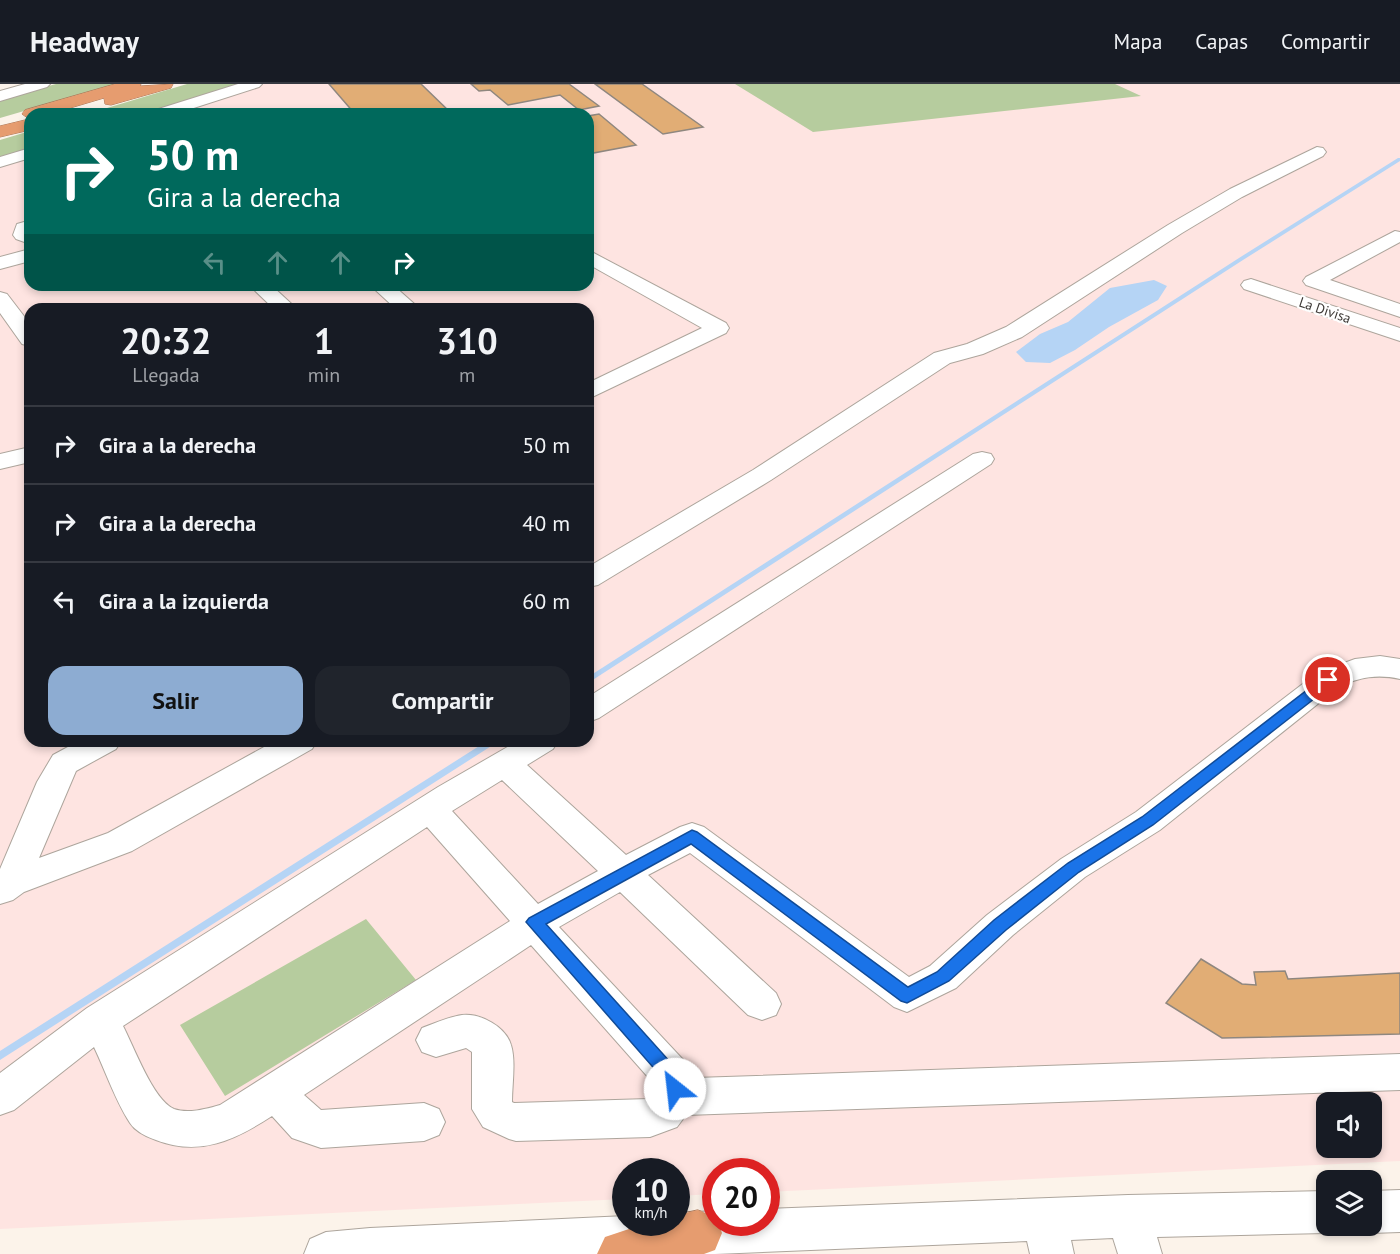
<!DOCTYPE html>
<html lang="es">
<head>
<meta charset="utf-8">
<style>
	:root { --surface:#171b24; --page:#20242c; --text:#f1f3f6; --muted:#9ea1a6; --line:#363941; --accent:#8dacd2 }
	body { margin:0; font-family:"PT Sans",sans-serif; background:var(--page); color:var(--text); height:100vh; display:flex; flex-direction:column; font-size:22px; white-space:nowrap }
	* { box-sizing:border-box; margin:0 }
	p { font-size:20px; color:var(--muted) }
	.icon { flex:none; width:33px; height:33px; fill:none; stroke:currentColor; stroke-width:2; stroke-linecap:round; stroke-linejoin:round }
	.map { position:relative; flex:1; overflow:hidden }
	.panel { position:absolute; left:24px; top:219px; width:570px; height:444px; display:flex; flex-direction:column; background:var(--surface); border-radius:18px; box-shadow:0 3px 9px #0003 }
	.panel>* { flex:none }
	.guide { position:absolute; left:24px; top:24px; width:570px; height:183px; border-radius:18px; box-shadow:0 3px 9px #0003; background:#00695c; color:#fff; overflow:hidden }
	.tools { position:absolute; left:1316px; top:1008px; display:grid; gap:12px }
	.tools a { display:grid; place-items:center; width:66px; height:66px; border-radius:12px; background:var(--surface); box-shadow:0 3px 9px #0003; font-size:30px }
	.speed { position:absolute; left:612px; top:1074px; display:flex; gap:12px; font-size:30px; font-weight:700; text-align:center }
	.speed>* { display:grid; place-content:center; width:78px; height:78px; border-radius:50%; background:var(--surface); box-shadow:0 3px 9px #0003; line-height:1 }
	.speed small { font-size:15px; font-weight:400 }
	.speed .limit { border:9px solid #d22; background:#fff; color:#111 }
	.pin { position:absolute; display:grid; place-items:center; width:51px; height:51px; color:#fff; margin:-26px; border:3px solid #fff; border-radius:50%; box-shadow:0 2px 6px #0007 }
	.me { position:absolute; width:66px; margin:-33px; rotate:331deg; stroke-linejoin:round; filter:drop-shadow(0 0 4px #0008) }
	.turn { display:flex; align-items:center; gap:21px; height:126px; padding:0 24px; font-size:27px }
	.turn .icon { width:78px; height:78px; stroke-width:2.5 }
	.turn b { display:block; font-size:42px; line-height:51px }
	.lanes { display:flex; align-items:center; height:57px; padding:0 24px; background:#0003; justify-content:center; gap:30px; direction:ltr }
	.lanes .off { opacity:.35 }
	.eta { display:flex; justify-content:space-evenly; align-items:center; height:102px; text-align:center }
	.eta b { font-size:36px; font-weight:800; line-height:42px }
	.cta { display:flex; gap:12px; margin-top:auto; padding:12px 24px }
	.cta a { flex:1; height:69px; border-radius:18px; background:var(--accent); color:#111; font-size:24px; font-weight:800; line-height:69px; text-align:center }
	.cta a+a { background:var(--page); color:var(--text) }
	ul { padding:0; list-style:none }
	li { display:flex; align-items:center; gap:18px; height:78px; padding:0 24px; border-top:2px solid var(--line) }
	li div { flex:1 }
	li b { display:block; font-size:22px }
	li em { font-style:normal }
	header { display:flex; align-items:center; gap:36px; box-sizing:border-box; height:84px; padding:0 30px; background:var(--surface); border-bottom:2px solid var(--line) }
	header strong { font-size:28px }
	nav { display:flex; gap:33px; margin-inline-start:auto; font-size:21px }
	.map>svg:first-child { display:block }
</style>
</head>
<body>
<header>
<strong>Headway</strong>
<nav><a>Mapa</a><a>Capas</a><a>Compartir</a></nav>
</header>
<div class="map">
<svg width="1400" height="1170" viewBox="0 0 1400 1170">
	<rect width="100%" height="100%" fill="#fcf3ea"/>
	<!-- industrial -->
	<path fill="#fee4e1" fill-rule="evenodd" d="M263 0H1400V1077L767 1108 766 1088H716L715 1110 677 1112 676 1088H626L625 1115 0 1145V82L30 73V201H588V30H167ZM30 225H588V657H30ZM1326 1018H1371V1064H1326Z"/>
	<!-- green -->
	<path fill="#b6cc9e" d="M56 0H117L0 34V15Z
		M187 0H246L148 30H87Z
		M735 0H1115L1141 12 813 48Z
		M30 47V65L0 74V56Z
		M366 835 416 896 225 1012 180 941Z"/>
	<!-- water -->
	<path fill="#b5d4f5" d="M1154 196 1167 202 1158 216 1109 243 1075 266 1050 279 1026 278 1016 268 1040 250 1068 238 1110 204Z"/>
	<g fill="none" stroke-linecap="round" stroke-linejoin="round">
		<!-- stream -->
		<path fill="#b5d4f5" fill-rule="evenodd" d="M1398 74H1400V77L1243 176 588 599V593L1239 174Z
			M487 657H497L496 659 0 976V967Z"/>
	</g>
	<!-- building -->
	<path fill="#e1ad75" stroke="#8f877f" stroke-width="1.5" d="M329 0H421L452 30H355Z
		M471 0H569L599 22 579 26 560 11 508 21 490 6 479 7Z
		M595 0H642L703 43 663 50Z
		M599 30 636 61 588 70V32Z
		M1201 875 1242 900 1256 901 1254 888 1285 887 1288 895 1400 889V950L1222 954 1166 919Z"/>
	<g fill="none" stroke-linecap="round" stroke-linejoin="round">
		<defs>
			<path id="minor" d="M25 0H50L47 3 0 17V7Z
				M238 0H262L259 3 175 30H150L152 27Z
				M1317 63 1323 64 1326 68 1323 72 1242 113 1182 149 1022 253 983 270 950 279 771 396 598 501 588 503V483L753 386 934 269 967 260 1006 243 1168 141 1230 105Z
				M30 64V74L0 83V73Z
				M24 138 30 140V160L16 155 13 151 17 140Z
				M1395 147 1400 148V158L1330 196 1400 220V233L1306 201 1303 197 1306 193Z
				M30 165V177L0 185V173Z
				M588 166 726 239 729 244 726 249 588 315V299L702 244 588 180Z
				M1251 195 1400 244V257L1244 205 1241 201 1244 197Z
				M249 201H271L297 225H274Z
				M370 201H393L420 225H396Z
				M0 208 7 210 30 240V262L22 260 0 229Z
				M30 363V378L0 385V370Z
				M982 368 991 370 994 375 991 380 599 634 588 638V613L973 370Z
				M1380 572 1400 575V595C1377 590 1360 593 1339 603L1160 746 1085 793 1013 851 956 904 907 928 894 923 690 769 648 791 776 909 781 920 776 931 762 936 748 931 620 808 559 843 689 982 695 994 1400 970V1006L686 1031 677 1043 650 1053 516 1057 509 1055 483 1043 472 1025V968L466 964 436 973 422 968 416 956 422 944C435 939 449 933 462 931 481 929 506 943 511 961 516 977 512 1000 512 1018L514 1019 649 1015 655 1008V1001L531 861 304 1011 321 1026 424 1019 439 1025 445 1038 439 1051 424 1057 321 1064 292 1054 272 1032C235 1056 200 1073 156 1056 147 1053 135 1047 130 1039 115 1016 106 988 94 963L14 1026 0 1031V989L87 924 438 703 518 657H558L553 665 527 681 626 771 680 743 692 739 704 743 909 893 930 882 987 831 1061 775 1136 728 1317 589 1355 575ZM502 696 598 787 538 820 452 727ZM427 743 510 837 220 1021C206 1025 188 1030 174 1025 153 1016 134 963 123 942Z
				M79 657H121L116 665 76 687 39 774 108 749 275 657H317L312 665 132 767 24 808 13 816 0 820V785L37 698 53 671Z
				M1400 1106V1148L1371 1149 1356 1143 1371 1142V1107Z
				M1326 1107V1142H1342L1326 1149 1157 1153 1162 1170H1118L1113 1154 1071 1156 1074 1170H1030L1027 1157 715 1170H304L310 1155 326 1148 370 1144 626 1132V1138H676V1129L716 1127V1138H766V1125L1128 1111Z"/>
			<path id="highway" d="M115 0H141L140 2 173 0 171 4 111 21 105 20 104 14 50 30H30V46L0 53V42L29 35 22 30 25 26Z
				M698 1126 716 1133V1138H718L722 1149 715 1166 704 1170H597L605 1153 650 1138H676V1131Z"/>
		</defs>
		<!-- minor casing -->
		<use href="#minor" stroke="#ada59c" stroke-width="2"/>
		<!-- highway casing -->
		<use href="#highway" stroke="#aa795b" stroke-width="1"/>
		<!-- minor -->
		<use href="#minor" fill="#fff" fill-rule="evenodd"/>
		<!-- highway -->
		<use href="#highway" fill="#e69c6f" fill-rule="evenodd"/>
	</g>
	<!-- route -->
	<path fill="#1a73e8" stroke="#114b97" stroke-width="1.5" d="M1328 592 1335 596 1333 600 1153 741 1079 788 1006 846 949 897 907 919 901 917 691 760 546 840 681 990 685 1005 682 1011 675 1013 669 1011 666 998 526 838 529 834 692 746 697 748 908 903 937 888 994 836 1068 779 1142 733 1324 593Z"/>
	<g text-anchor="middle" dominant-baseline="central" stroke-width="4.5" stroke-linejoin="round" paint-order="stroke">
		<!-- far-street labels -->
		<g font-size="14" fill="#3c3835" stroke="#fff">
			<text transform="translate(1325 226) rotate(19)">La Divisa</text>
		</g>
	</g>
</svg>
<div class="tools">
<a><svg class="icon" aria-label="sound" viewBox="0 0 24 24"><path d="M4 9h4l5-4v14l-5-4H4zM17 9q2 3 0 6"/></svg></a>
<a><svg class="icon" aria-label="layers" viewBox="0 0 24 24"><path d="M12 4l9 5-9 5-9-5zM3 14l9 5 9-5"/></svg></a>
</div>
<div class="speed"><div>10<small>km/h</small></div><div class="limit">20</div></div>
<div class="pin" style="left:1328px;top:596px;background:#d93025"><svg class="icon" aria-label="arrive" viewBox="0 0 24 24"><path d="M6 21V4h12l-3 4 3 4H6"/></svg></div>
<svg class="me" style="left:675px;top:1005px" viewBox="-20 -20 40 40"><circle r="19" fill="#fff"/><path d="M0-13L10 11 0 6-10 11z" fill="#1a73e8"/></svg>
<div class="guide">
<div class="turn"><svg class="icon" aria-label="right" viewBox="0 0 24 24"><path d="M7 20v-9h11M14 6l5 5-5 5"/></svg><div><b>50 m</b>Gira a la derecha</div></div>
<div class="lanes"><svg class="icon off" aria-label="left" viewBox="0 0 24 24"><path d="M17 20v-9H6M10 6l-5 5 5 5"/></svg><svg class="icon off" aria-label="ahead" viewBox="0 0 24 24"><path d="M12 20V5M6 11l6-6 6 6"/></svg><svg class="icon off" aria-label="ahead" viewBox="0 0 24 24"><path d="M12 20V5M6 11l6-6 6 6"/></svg><svg class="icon" aria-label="right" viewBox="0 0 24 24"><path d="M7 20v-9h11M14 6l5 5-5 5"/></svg></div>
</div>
<section class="panel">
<div class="eta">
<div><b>20:32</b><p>Llegada</p></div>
<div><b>1</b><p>min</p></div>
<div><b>310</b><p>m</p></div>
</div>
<ul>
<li><svg class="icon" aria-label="right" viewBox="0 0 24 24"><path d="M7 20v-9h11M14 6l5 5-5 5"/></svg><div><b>Gira a la derecha</b></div><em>50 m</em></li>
<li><svg class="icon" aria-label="right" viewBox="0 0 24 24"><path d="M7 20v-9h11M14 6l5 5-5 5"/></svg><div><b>Gira a la derecha</b></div><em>40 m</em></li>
<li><svg class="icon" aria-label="left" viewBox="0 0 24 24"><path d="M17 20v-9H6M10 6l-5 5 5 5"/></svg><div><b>Gira a la izquierda</b></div><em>60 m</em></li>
</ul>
<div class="cta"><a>Salir</a><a>Compartir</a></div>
</section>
</div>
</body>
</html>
